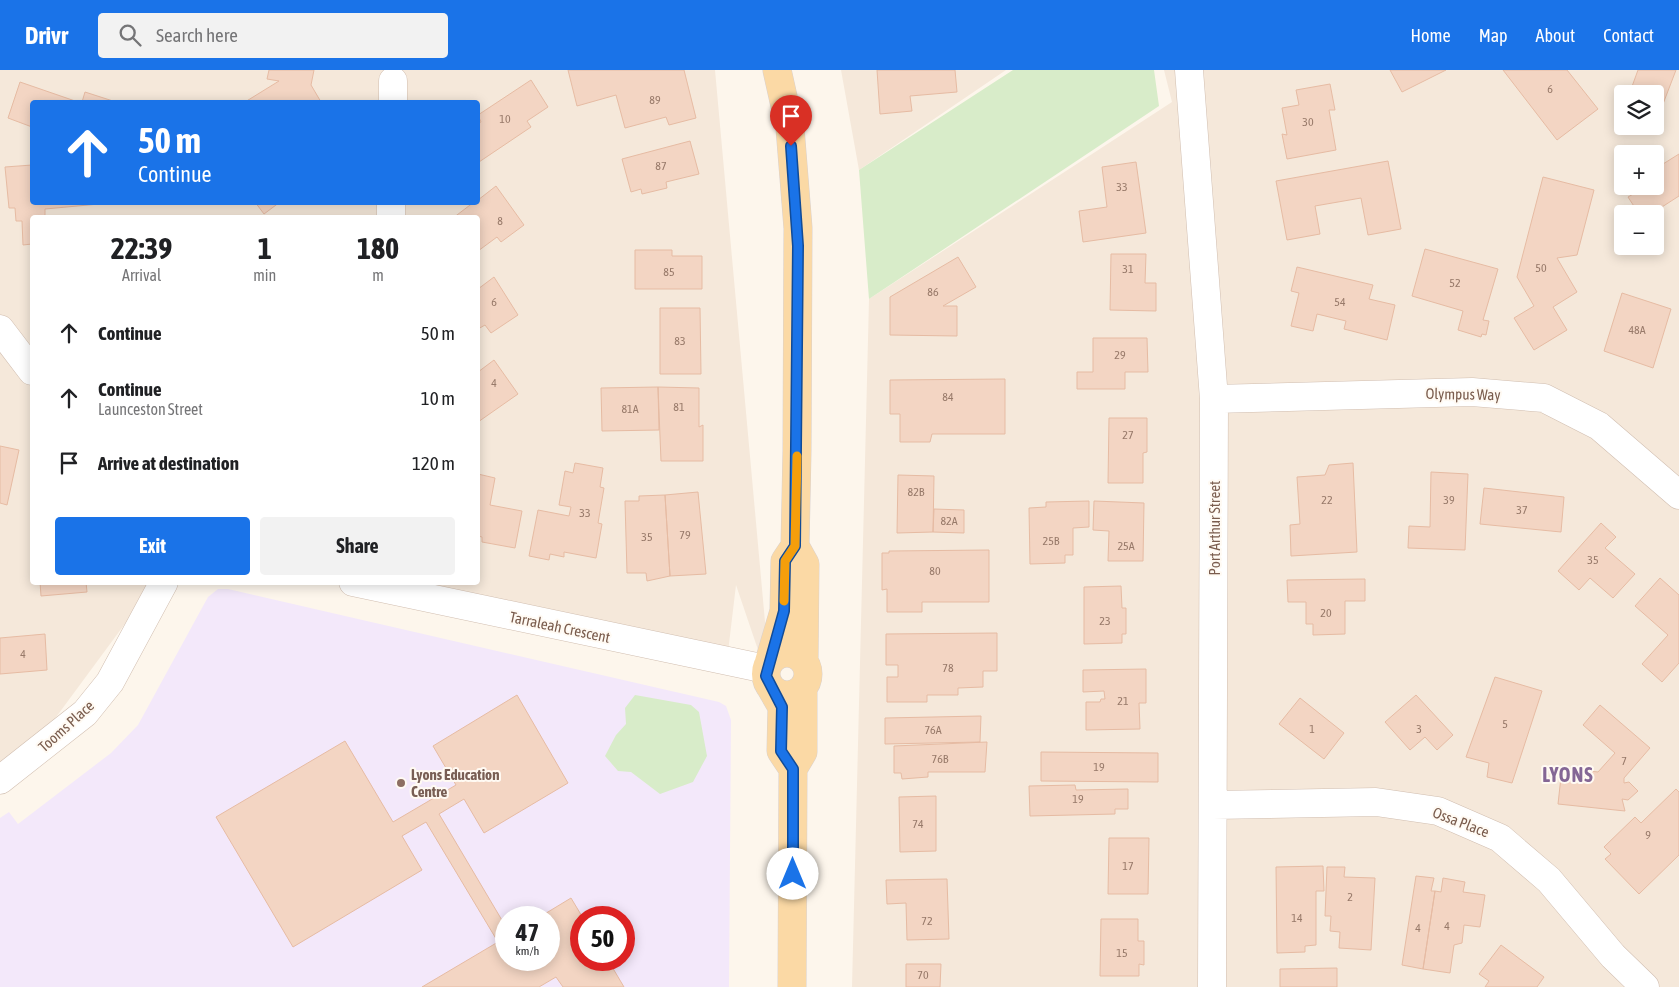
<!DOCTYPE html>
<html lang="en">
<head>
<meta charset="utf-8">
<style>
	:root { --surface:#fff; --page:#f2f2f2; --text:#202124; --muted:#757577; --accent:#1a73e8 }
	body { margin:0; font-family:"Asap Condensed",sans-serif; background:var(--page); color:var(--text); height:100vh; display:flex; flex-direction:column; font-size:19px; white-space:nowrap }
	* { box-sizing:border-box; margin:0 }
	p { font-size:16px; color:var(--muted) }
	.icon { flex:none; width:28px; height:28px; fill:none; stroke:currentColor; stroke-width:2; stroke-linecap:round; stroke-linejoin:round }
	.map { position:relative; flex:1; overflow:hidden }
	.side { position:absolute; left:30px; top:145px; width:450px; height:370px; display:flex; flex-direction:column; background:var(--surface); border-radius:5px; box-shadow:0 2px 12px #0003 }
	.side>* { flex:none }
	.guide { position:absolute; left:30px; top:30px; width:450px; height:105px; border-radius:5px; box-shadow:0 2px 12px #0003; background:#1a73e8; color:#fff; overflow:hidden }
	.controls { position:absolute; left:1614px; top:15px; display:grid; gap:10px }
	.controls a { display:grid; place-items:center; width:50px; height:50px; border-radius:5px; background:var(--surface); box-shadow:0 2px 12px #0003; font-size:25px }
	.speed { position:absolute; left:495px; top:836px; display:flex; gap:10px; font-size:25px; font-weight:700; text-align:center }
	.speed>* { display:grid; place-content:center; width:65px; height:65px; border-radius:50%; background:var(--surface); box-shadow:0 2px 12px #0003; line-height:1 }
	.speed small { font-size:12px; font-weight:400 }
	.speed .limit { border:8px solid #d22; background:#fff; color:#111 }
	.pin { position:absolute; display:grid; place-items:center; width:42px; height:42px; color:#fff; margin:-51px -21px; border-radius:50% 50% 50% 0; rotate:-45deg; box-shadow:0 0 5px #0007 }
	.pin .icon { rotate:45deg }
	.me { position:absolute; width:55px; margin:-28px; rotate:0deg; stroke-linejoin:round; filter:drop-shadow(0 0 4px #0008) }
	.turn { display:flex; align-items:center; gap:18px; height:105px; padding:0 25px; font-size:22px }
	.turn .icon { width:65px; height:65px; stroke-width:2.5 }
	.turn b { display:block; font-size:35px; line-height:42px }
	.eta { display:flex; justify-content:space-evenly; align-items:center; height:85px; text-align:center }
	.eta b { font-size:30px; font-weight:700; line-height:35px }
	.cta { display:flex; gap:10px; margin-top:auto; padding:10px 25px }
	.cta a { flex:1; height:58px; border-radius:5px; background:var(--accent); color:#fff; font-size:20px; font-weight:700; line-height:58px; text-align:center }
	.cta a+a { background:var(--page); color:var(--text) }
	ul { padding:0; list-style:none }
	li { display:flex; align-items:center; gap:15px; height:65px; padding:0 25px }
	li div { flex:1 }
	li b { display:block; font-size:19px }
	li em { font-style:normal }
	header { display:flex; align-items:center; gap:30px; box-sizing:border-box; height:70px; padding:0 25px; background:var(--accent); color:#fff }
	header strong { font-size:24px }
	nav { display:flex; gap:28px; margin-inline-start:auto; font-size:18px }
	.search { width:350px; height:45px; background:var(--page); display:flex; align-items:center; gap:12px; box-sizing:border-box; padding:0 18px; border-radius:5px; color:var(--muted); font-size:19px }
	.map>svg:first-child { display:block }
</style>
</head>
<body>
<header>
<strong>Drivr</strong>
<div class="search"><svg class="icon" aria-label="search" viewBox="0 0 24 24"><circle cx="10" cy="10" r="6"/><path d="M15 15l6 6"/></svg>Search here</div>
<nav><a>Home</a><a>Map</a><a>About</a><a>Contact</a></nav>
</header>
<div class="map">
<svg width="1679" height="917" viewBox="0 0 1679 917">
	<rect width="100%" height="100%" fill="#fdf6ec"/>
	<!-- residential -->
	<path fill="#f5e8da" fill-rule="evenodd" d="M0 0H715L771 618 736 515 728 582 359 513 478 512V148H32V512L155 513 20 696 0 710ZM32 32H478V132H32Z
		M841 0H1006L859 100Z
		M1164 0H1679V917H852L869 229 1172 32ZM1622 24H1655V56H1622ZM1622 84H1655V116H1622ZM1622 144H1655V176H1622Z"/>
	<!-- education -->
	<path fill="#f3e8fa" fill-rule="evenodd" d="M218 519H228L719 632 726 636 731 650 729 917H0V748L9 742 18 754 111 683 138 655 208 527ZM506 848H549V890H506ZM581 848H624V890H581Z"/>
	<!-- green -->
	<path fill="#d8ecc9" d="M1013 0H1154L1159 36 869 229 859 100Z
		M635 625 691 635 699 642 707 686 693 712 660 724 631 702 618 701 605 686 616 665 626 654 625 638Z"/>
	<!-- building -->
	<path fill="#f3d5c3" stroke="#e6bba3" d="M269 0H314L311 15 321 32H245L279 11 267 9Z
		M568 0H684L696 48 669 55 666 47 625 58 616 25 577 36Z
		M877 0H955L957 22 910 26 912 41 880 44Z
		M1390 0H1446L1402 22Z
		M1503 0H1567L1598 39 1557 70Z
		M1638 0H1676L1663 34 1655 31V24L1630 22Z
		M531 10 548 37 527 51 531 57 479 92 478 54 481 52 478 45Z
		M20 12 78 32H32V57L8 48Z
		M1330 14 1335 40H1329L1336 80 1287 89 1282 64 1287 65 1282 38 1299 35 1296 20Z
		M85 22 116 32H82Z
		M690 71 699 104 666 112 667 118 642 124 641 119 631 122 622 89Z
		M1679 84V126L1651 144H1639L1628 127 1642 119 1640 116H1655V99Z
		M1388 91 1401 159 1368 165 1361 128 1315 136 1320 164 1287 170 1276 111Z
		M1136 92 1146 163 1083 172 1079 141 1107 137 1102 97Z
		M32 95V132H99V134L45 139V148H32V174L23 175 22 151H16L15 138H9L5 97Z
		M1543 107 1594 120 1577 185 1557 188 1577 222 1553 237 1567 260 1534 280 1514 248 1534 236 1517 207Z
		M496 116 524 155 501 172 497 167 478 181V148H453L474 132H478V130Z
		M255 132H280L264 144Z
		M1425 179 1498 199 1483 250 1489 251 1486 265 1482 264 1481 267 1458 260 1463 241 1412 226Z
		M635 180H672V186H702V219H635Z
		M1111 184H1146L1145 213H1156V241L1110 240Z
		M958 187 976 217 943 236H957V266L890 265V227Z
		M1297 197 1373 215 1369 229 1395 235 1387 270 1344 259 1346 251 1317 244 1313 261 1291 256 1299 223 1291 221Z
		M494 207 518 245 491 263 485 255 478 259V219Z
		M1622 223 1671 239 1653 298 1604 281Z
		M660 238H700L701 304H660Z
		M1093 268H1147L1148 302H1125V319H1077V302H1093Z
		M494 290 518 324 478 352V302Z
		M1005 309V364H932L930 372H900V344H890V310Z
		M658 317 699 318V357L703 355V391H661Z
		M658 317 659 360 602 361 601 318Z
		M1109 348H1147V382L1143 383V413H1108Z
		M0 376 19 380 7 435 0 433Z
		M575 393 603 398 600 417 604 418 598 453 602 454 596 488 564 482V487L550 484 549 490 529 486 538 440 569 446 571 437 559 435 565 401 573 403Z
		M1353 393 1357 482 1291 486 1290 455 1300 454 1297 407 1325 405 1329 395Z
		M1431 402 1468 404 1465 480 1408 478 1409 456 1430 457Z
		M478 404 495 408 490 435 522 441 515 478 482 472V467L478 466Z
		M898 405 934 406 933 462 897 463Z
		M1484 418 1564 427 1561 462 1480 454Z
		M698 422 706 504 670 506 665 425Z
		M665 425 670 506 647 511 646 503H627L625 431H639V426Z
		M1089 431V457L1073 458V485H1065V493L1030 494 1029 438 1046 437V432Z
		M1094 431 1144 433 1143 491H1108L1109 461 1093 460Z
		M934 439 964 440V463L933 462Z
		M1601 453 1616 467 1605 478 1635 504 1613 528 1590 508 1579 520 1558 501Z
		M989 480V532H922V542H887V519L882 520V483H889V481Z
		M1660 508 1679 525V593L1662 612 1642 594 1668 565 1635 536Z
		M1365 509V531H1345V564L1313 565V554H1306V532H1288L1287 510Z
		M40 512H86L87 522 41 526Z
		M1121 516 1122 538H1126V564H1122V573L1084 574V517Z
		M997 563V601H983V617L958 618V625H927V632H887V607H898V595H886V564Z
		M45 564 47 600 0 604V568Z
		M1146 599V633H1139L1140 659 1086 660V632H1100L1101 629H1105L1104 621 1083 622V600Z
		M1495 607 1542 621 1512 713 1487 707 1489 693 1466 687Z
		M517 625 568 713 484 763 464 729 439 744 506 857V890H549V848H538L571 828 583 848 581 890H608L624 917H563L556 907 539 917H422L498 872 426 752 402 766 422 800 293 877 216 747 345 671 393 752 456 715 433 676Z
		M1416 625 1453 665 1437 680 1425 667 1410 680 1385 652Z
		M1300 628 1344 663 1324 689 1279 654Z
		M1600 635 1650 678 1624 708V713L1629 712 1638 721 1628 730 1622 729 1625 741 1558 734 1562 698 1598 702 1615 683 1583 655Z
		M981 646 980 672 885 674V648Z
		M987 672 985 702H928V707L902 709 901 703H894V676Z
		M1041 682 1158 683V712L1041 711Z
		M1075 715 1076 720 1128 719V739H1115V744L1030 746 1029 716Z
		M1676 719 1679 722V785L1639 824 1605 789 1611 784 1604 777 1635 747 1641 753Z
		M936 726V781L900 782 899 727Z
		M1109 768H1149L1148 824H1108Z
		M1323 796 1324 821H1316V875L1305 876V882L1277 883 1276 797Z
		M1327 797H1345L1344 807 1375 808 1371 880 1339 878 1340 862 1330 861 1331 846H1325Z
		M1416 806 1434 808 1431 821H1435L1423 899 1402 895Z
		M1443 808 1465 812 1463 822 1485 825 1480 857 1464 855 1462 873 1454 875 1450 903 1423 899 1435 821 1441 822Z
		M947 809 949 869 907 870 906 833 887 834 886 810Z
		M1101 849H1138V871H1144V895L1139 894V906H1100Z
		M1501 875 1544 907 1537 917H1485L1489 911 1479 904Z
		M906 894H941L940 917H906Z
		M1337 898V917H1280V899Z"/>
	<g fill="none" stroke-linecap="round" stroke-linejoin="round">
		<defs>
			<path id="minor" d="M1189 0 1214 329 1212 917
				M393 32V11
				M391 148V132
				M0 259 32 301
				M1214 329 1472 322 1544 328 1599 356 1679 425
				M353 512 766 599
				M0 710 85 643 110 612 164 512
				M1213 735 1376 732 1438 741 1500 768 1549 810 1613 886 1645 917"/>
			<path id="major" d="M777 0 790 58 798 158 797 381 795 476 805 494 804 590
				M766 604a21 21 0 1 1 42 0a21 21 0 1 1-42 0Z
				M769 592 784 541 785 491 795 476
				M771 618 782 637 781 681 793 699
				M792 917 793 699 803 682V619"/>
		</defs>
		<!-- minor casing -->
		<use href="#minor" stroke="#d1beb0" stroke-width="29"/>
		<!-- major casing -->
		<use href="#major" stroke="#dad1cd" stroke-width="29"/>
		<!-- minor -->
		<use href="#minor" stroke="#fff" stroke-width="28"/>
		<!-- major -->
		<use href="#major" stroke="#fbd9a5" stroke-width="28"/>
	</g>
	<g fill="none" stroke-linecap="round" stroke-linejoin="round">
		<defs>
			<path id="route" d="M791 76 798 176 795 476 785 491 784 541 766 606 782 637 781 681 793 699V804"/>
		</defs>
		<!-- route casing -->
		<use href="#route" stroke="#114b97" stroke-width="12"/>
		<!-- route -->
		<use href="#route" stroke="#1a73e8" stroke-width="9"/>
		<!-- slow -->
		<path stroke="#f59e0b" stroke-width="9" d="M784 531 785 491 795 476 797 386"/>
	</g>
	<!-- markers -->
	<circle fill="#8d6e63" stroke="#fffaf3" stroke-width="2" cx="401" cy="713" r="5"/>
	<g text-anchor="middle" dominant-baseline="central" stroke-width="4" stroke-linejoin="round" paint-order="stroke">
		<!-- number labels -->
		<g font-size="12" fill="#987a6a">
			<text x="1550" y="19">6</text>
			<text x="655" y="30">89</text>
			<text x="505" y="49">10</text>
			<text x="1308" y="52">30</text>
			<text x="661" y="96">87</text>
			<text x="1122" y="117">33</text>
			<text x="500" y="151">8</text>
			<text x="1541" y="198">50</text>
			<text x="1128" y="199">31</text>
			<text x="669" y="202">85</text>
			<text x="1455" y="213">52</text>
			<text x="933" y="222">86</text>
			<text x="494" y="232">6</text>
			<text x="1340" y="232">54</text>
			<text x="1637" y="260">48A</text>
			<text x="680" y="271">83</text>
			<text x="1120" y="285">29</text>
			<text x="494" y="313">4</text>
			<text x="948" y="327">84</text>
			<text x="679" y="337">81</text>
			<text x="630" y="339">81A</text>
			<text x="1128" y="365">27</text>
			<text x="916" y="422">82B</text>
			<text x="1327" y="430">22</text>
			<text x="1449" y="430">39</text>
			<text x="1522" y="440">37</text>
			<text x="585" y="443">33</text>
			<text x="949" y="451">82A</text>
			<text x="685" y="465">79</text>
			<text x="647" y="467">35</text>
			<text x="1051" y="471">25B</text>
			<text x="1126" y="476">25A</text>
			<text x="1593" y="490">35</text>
			<text x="935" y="501">80</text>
			<text x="1326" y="543">20</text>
			<text x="1105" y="551">23</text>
			<text x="23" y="584">4</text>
			<text x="948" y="598">78</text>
			<text x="1123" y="631">21</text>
			<text x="1505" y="654">5</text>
			<text x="1312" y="659">1</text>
			<text x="1419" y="659">3</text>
			<text x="933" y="660">76A</text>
			<text x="940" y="689">76B</text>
			<text x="1624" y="691">7</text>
			<text x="1099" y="697">19</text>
			<text x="1078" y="729">19</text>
			<text x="918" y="754">74</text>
			<text x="1648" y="765">9</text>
			<text x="1128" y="796">17</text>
			<text x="1350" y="827">2</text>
			<text x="1297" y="848">14</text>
			<text x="927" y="851">72</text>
			<text x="1447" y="856">4</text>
			<text x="1418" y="858">4</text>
			<text x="1122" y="883">15</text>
			<text x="923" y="905">70</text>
		</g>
		<!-- street labels -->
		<g font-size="15" fill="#7a5c4d" stroke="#fffaf3">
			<text transform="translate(1463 324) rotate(1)">Olympus Way</text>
			<text transform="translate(1214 458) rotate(-90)">Port Arthur Street</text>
			<text transform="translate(560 557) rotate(12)">Tarraleah Crescent</text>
			<text transform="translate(66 656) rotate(-42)">Tooms Place</text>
			<text transform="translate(1461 752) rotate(21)">Ossa Place</text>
		</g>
		<!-- education labels -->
		<g font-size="15" font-weight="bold" fill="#785e54" stroke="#fffaf3" text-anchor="start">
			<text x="411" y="704">Lyons Education<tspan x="411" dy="17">Centre</tspan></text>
		</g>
		<!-- district labels -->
		<g font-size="20" font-weight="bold" letter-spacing="1" fill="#846695" stroke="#fffaf3">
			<text x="1568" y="704">LYONS</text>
		</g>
	</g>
</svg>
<div class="controls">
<a><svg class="icon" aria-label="layers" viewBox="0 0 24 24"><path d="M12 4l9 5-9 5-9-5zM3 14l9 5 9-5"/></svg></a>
<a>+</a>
<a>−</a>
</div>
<div class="speed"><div>47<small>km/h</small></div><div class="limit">50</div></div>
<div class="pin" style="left:791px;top:76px;background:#d93025"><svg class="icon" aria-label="arrive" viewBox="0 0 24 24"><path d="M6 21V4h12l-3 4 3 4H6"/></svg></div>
<svg class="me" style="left:793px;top:804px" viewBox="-20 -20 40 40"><circle r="19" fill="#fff"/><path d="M0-13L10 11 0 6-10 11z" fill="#1a73e8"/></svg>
<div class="guide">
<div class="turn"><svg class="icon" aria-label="ahead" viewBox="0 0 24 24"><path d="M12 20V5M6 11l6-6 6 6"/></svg><div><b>50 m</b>Continue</div></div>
</div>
<section class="side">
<div class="eta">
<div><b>22:39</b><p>Arrival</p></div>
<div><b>1</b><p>min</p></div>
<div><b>180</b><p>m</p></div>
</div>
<ul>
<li><svg class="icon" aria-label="ahead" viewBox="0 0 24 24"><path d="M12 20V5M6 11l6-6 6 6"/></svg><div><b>Continue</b></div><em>50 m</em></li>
<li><svg class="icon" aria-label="ahead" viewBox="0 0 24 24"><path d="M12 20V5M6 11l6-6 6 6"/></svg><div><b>Continue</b><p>Launceston Street</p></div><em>10 m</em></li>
<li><svg class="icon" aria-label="arrive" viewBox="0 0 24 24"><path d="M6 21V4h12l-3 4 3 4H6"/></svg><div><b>Arrive at destination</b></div><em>120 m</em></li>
</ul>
<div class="cta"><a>Exit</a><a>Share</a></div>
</section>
</div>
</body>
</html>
